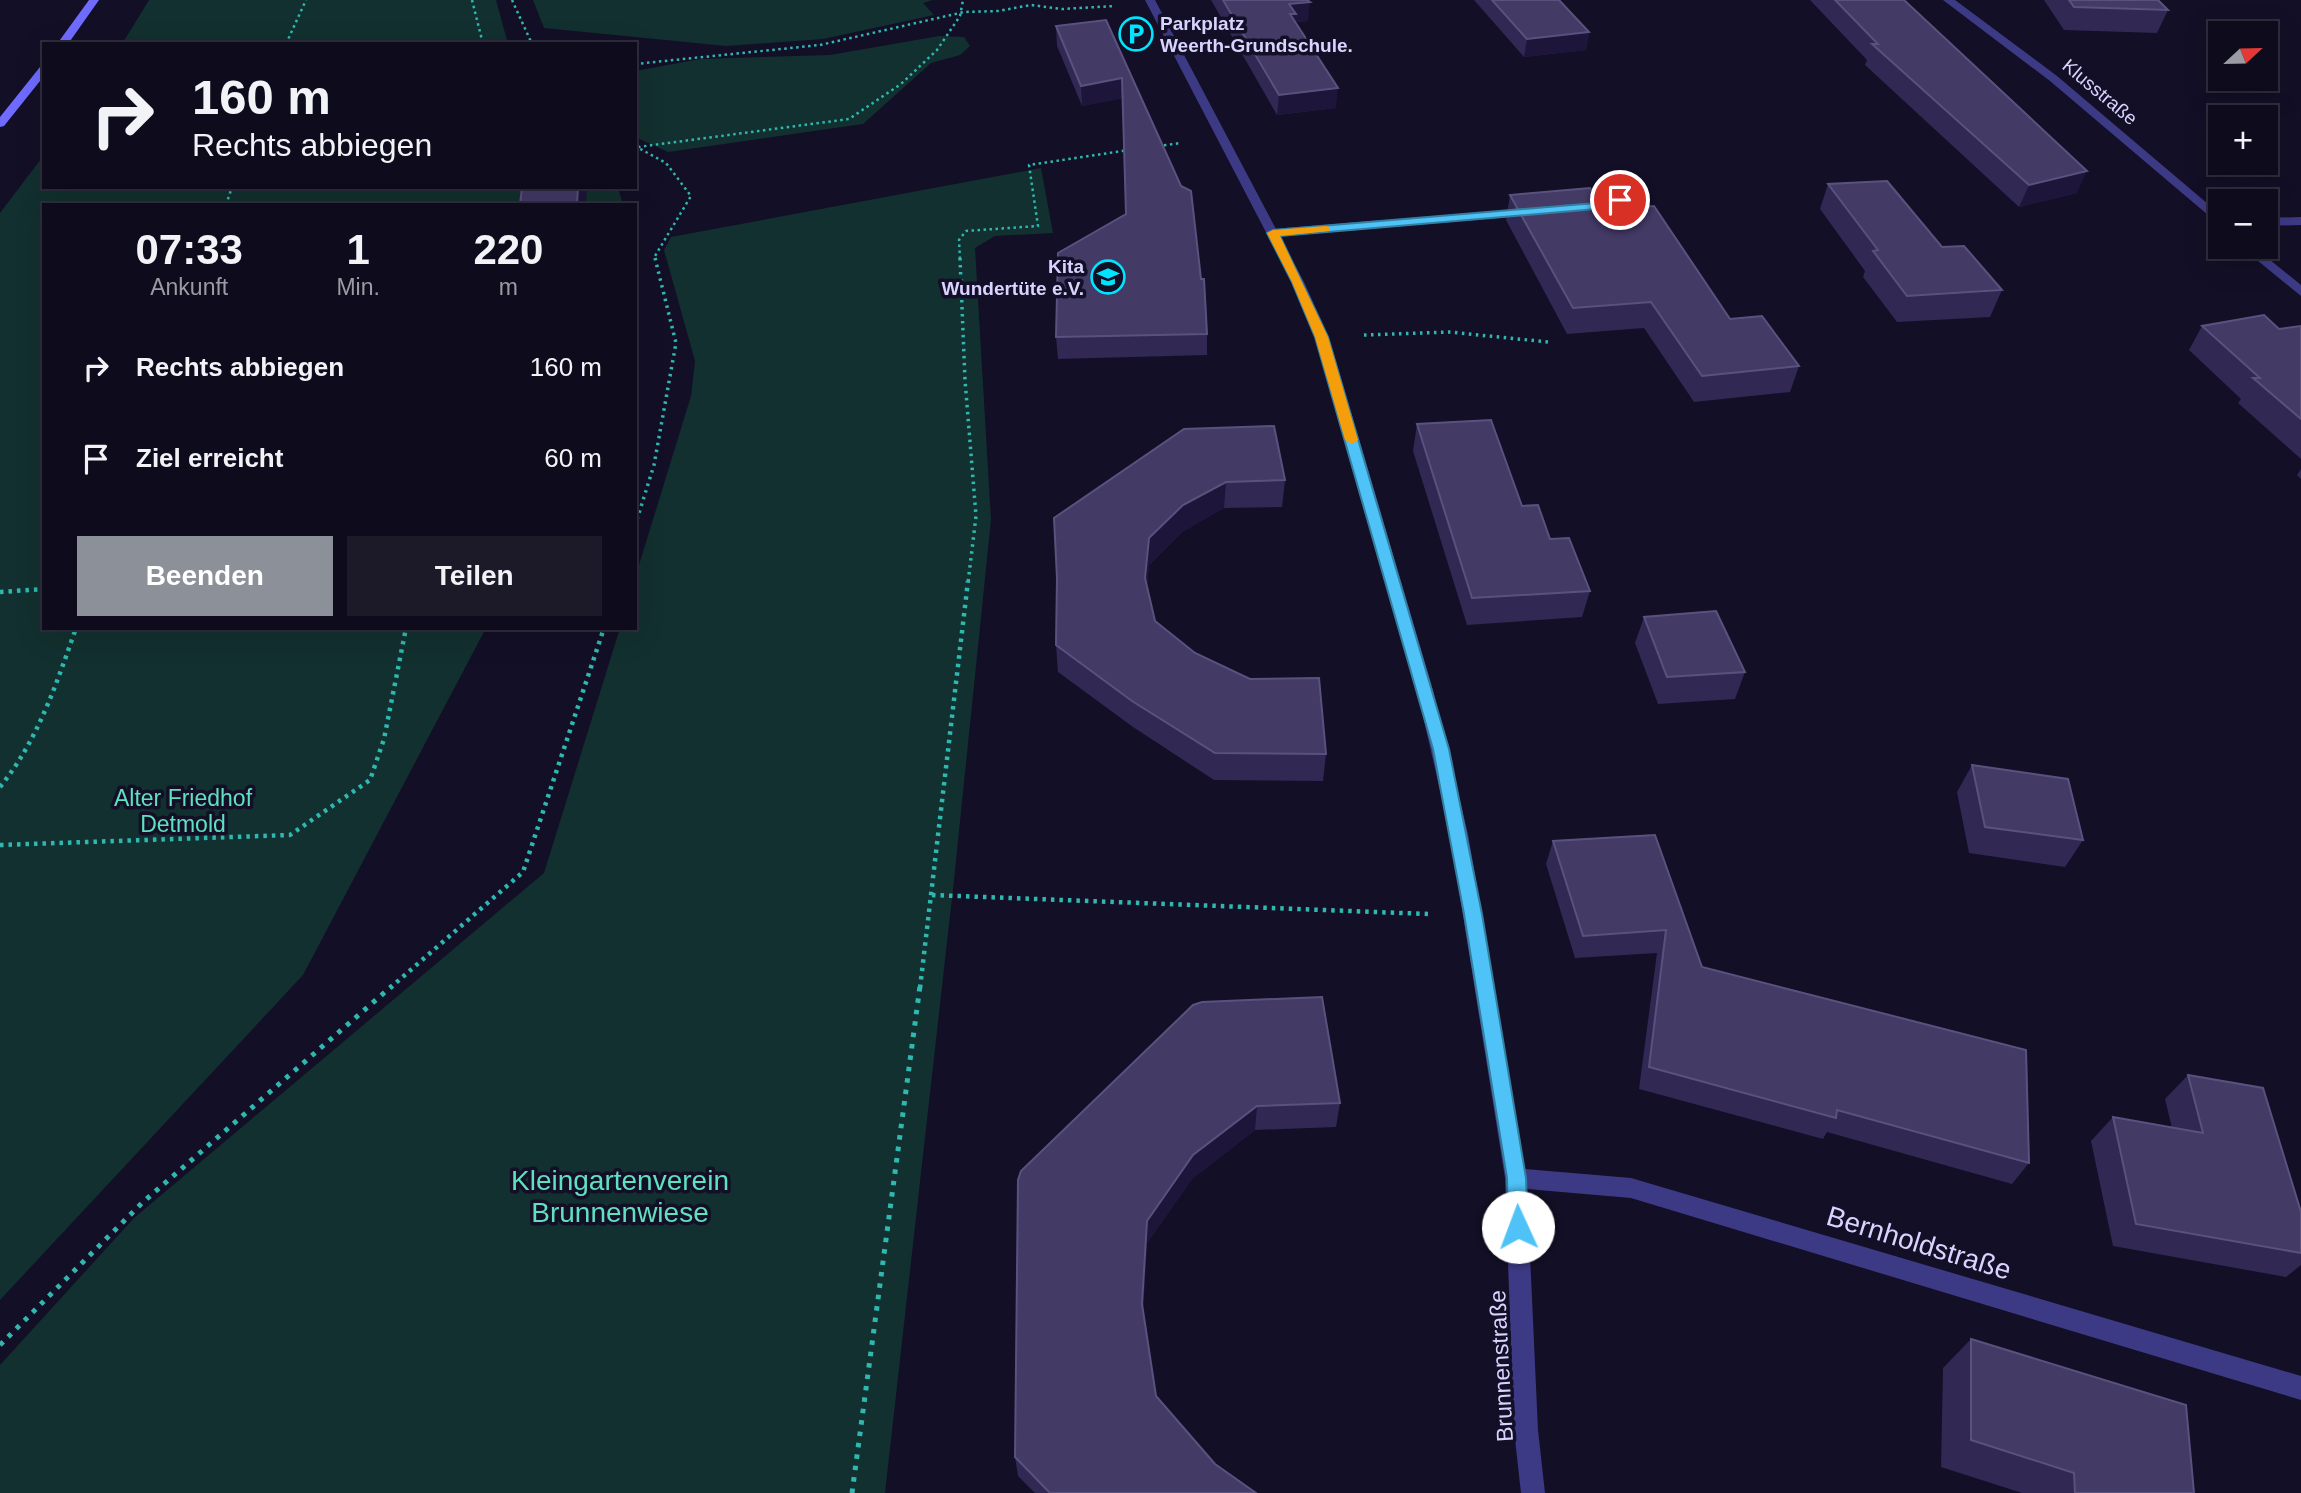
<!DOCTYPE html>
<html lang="de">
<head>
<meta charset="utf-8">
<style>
	:root { --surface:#0e0b1c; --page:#1c1929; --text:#f1f3f6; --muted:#9b9ba3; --line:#2e2b3b; --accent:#8c9099 }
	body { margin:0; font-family:Helvetica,sans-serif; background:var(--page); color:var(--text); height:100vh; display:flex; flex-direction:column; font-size:26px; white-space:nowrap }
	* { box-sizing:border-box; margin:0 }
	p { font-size:23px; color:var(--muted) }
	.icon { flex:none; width:38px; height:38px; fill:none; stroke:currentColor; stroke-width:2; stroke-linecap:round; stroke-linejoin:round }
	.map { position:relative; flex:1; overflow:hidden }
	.side { position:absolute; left:42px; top:203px; width:595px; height:427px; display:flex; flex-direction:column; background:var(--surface); border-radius:0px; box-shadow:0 7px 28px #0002,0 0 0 2px var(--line) }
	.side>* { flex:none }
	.top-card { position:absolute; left:42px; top:42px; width:595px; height:147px; border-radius:0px; box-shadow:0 7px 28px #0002,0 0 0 2px var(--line); background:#0e0b1c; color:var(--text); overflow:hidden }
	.needle { width:46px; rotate:68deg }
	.controls { position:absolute; left:2208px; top:21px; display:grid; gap:14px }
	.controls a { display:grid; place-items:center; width:70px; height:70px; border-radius:0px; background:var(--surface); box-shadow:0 7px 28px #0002,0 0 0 2px var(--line); font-size:35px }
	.pin { position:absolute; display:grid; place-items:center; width:60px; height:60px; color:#fff; margin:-30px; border:4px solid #fff; border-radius:50%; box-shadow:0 2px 7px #0007 }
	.me { position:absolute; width:77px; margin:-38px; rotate:358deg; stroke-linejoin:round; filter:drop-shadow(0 0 5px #0008) }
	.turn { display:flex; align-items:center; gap:24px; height:147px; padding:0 35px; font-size:32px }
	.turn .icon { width:91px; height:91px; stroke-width:2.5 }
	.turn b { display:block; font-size:49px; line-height:60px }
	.eta { display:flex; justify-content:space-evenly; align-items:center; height:119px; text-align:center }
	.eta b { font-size:42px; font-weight:600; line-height:49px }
	.button { display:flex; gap:14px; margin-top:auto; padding:14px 35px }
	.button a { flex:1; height:80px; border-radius:0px; background:var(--accent); color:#fff; font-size:28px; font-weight:600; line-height:80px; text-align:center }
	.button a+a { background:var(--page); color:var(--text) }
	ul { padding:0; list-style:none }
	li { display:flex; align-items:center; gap:21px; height:91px; padding:0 35px }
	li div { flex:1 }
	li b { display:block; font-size:26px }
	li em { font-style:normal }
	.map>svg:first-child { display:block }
</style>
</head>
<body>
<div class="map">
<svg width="2301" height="1493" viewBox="0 0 2301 1493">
	<rect width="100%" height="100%" fill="#130f26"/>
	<!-- green -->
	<path fill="#12302f" d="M149 0H496L508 44H122Z
		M533 0H933L923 3 934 15 823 39 726 46 544 28Z
		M939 36 964 37 970 46 960 55 931 63 863 124 668 152 635 137V71L700 59 830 55Z
		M44 155V187H618L623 205H44V628H486L303 975 0 1300V213Z
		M1041 168 1053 233 995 236 975 248 991 520 954 880 885 1493H0V1365L134 1218 544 873 620 628H635V578L691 396 695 361 664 250 671 237Z"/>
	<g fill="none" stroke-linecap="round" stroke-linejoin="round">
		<!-- path-far3 -->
		<path stroke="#2fb8b0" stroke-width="2.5" stroke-dasharray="2.5 3.5" stroke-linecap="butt" d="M472 0 483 44
			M512 0 532 44
			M286 44 306 0
			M635 64 820 45 964 12 998 11 1031 5 1062 9 1115 6
			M635 146 666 163 691 196 655 256 656 259
			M1158 146 1181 143
			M638 147 849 119 901 84 937 50 960 16 963 0
			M226 205 232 187
			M960 259 959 240 966 231 1038 226 1029 165 1129 150"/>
		<!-- path-far2 -->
		<path stroke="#2fb8b0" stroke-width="3.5" stroke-dasharray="2.5 4.5" stroke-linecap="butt" d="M960 258 965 380 976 516 968 583
			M1364 335 1449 332 1548 342
			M635 526 654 465 676 343 655 258"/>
		<!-- path-far1 -->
		<path stroke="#2fb8b0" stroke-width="4.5" stroke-dasharray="3.5 5" stroke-linecap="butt" d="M0 592 44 589
			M0 787C38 740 56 685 76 628
			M0 845 290 835 370 780 384 739 406 628
			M932 895 1428 914
			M390 988 523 872 604 628
			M920 988 968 581"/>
		<!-- path -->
		<path stroke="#2fb8b0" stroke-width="5" stroke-dasharray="4.5 7" stroke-linecap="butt" d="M0 1345 142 1203 392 986
			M852 1493 920 986"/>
		<!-- lane -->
		<path fill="#3d3a85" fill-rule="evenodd" d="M1621 196 1627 200 1625 203 1576 212 1570 208 1576 204Z
			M1531 208 1537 212 1535 215 1273 237 1267 233 1273 229Z
			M2301 217V225L2266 226V218Z"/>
		<!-- street -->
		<path fill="#3d3a85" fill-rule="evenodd" d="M1145 0H1155L1304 282 1329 337 1433 690 1468 834 1525 1169 1631 1178 2301 1376V1400L1631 1198 1527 1189 1538 1430 1545 1493H1521L1514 1430 1505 1178 1450 834 1417 690 1315 337 1292 282Z
			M1943 0H1955L2057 76 2221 215V226L2050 81Z
			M2241 247H2254L2301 285V296Z"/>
		<!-- secondary -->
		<path fill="#6f6bff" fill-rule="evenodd" d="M89 0H99L68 44H57Z
			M44 66V76L4 126 0 127V117L40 67Z"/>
	</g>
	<!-- wall -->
	<path fill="#312854" d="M1211 0H1307L1308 21 1295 22 1336 108 1277 115Z
		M1474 0H1559L1589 32 1586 50 1524 57Z
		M1810 0H1904L2077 193 2019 207 1865 65 1867 60Z
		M2044 0H2158L2168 10 2157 33 2064 30Z
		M1106 20 1207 334V355L1058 359 1056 337 1126 215 1123 98 1082 106 1057 46 1056 26Z
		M1828 184 1942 247 2002 290 1990 317 1897 322 1863 277 1865 271 1820 209Z
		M1510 195 1604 210 1730 319 1799 366 1790 392 1694 402 1644 328 1567 334 1506 220Z
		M2202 326 2279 329 2301 326V459L2238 403 2241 399 2189 350Z
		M1417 424 1522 506 1550 539 1590 591 1582 617 1467 625 1413 451Z
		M1184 429 1285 480 1282 507 1224 508 1182 532 1149 565 1147 586 1155 621 1326 754 1323 781 1214 780 1133 727 1058 672 1056 645Z
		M2301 469V479L2297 475Z
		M1644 617 1745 672 1735 699 1658 704 1635 643Z
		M1972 765 2083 840 2065 867 1969 853 1957 792Z
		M1655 835 1702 967 2029 1163 2012 1184 1827 1132 1823 1139 1639 1089 1657 953 1575 958 1546 864 1553 841Z
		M1202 1002 1340 1103 1336 1127 1255 1130 1192 1179 1147 1243 1143 1311 1156 1396 1215 1464 1256 1493H1035L1018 1476 1015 1457Z
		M2188 1075 2301 1212V1265L2286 1277 2113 1246 2091 1141 2113 1117 2172 1128 2165 1099Z
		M1971 1339 2194 1493H2022L1941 1467 1943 1368Z"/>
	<!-- shaded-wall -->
	<path fill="#1d163a" d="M1310 2 1308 21 1295 22 1289 33V4Z
		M1589 32 1586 50 1524 57 1527 39Z
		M1122 78 1123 98 1082 106 1081 86Z
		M1338 88 1336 108 1277 115 1279 95Z
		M2087 171 2077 193 2019 207 2029 185Z
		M578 187H587L586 205H577Z
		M1226 482 1224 508 1182 532 1149 565 1145 605V578L1149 538 1183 505Z
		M1257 1106 1255 1130 1192 1179 1147 1243 1142 1325V1304L1147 1221 1193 1155Z"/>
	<!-- building -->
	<path fill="#433a66" stroke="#5a527e" stroke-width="2" d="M1223 0H1307L1310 2 1289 4 1296 14H1290L1338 88 1279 95Z
		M1492 0H1559L1589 32 1527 39Z
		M1835 0H1904L2087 171 2029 185 1872 44H1878Z
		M2069 0H2158L2168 10 2074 7Z
		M1106 20 1181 186 1191 191 1201 279H1204L1207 334 1056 337 1058 253 1126 214 1122 78 1081 86 1056 26Z
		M1887 181 1942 247 1964 246 2002 290 1907 296 1873 251 1878 250 1828 184Z
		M522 187H578L577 205H520Z
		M1590 188 1604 210 1654 206 1730 319 1762 316 1799 366 1702 376 1651 302 1573 308 1510 195Z
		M2264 315 2279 329 2301 326V419L2253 378H2260L2202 326Z
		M1491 420 1522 506 1538 505 1550 539 1569 538 1590 591 1472 598 1417 424Z
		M1274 426 1285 480 1226 482 1183 505 1149 538 1145 578 1155 621 1195 653 1250 679 1319 678 1326 754 1215 753 1132 701 1056 645 1057 578 1054 518 1184 429Z
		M1716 611 1745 672 1667 677 1644 617Z
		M1972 765 2068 779 2083 840 1985 827Z
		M1655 835 1702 967 2026 1050 2029 1163 1837 1110 1836 1118 1649 1067 1666 930 1583 936 1553 841Z
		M1322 997 1340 1103 1257 1106 1193 1155 1147 1221 1142 1304 1156 1396 1215 1464 1256 1493H1050L1015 1457 1018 1180 1021 1171 1193 1005 1202 1002Z
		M2188 1075 2263 1088 2301 1212V1253L2136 1224 2113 1117 2203 1133Z
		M1971 1339 2186 1405 2194 1493H2075L2074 1473 1971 1440Z"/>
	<!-- route -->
	<path fill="#4fc3f7" stroke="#337fa1" stroke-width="2" d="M1620 196 1624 197V202L1596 209 1280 236 1328 337 1449 749 1482 914 1526 1178 1528 1227 1525 1234 1518 1237 1511 1234 1508 1227 1507 1178 1464 914 1433 749 1315 337 1292 282 1267 233 1273 230 1596 203Z"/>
	<!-- slow -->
	<path fill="#f59e0b" d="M1326 226 1330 227V231L1280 236 1328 337 1358 440 1352 444 1345 440 1315 337 1292 282 1267 233 1273 230Z"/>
	<!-- icons -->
	<defs>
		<symbol id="parking-ring" viewBox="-11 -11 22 22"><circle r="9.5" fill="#130f26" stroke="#00e5ff" stroke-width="1.5"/><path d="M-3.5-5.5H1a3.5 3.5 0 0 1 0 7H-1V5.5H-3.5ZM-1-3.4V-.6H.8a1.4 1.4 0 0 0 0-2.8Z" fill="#00e5ff"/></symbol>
		<symbol id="school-ring" viewBox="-11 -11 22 22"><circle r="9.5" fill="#130f26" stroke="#00e5ff" stroke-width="1.5"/><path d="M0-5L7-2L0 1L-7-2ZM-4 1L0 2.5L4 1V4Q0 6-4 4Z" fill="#00e5ff"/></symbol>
	</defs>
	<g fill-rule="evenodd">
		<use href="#parking-ring" x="1117" y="15" width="38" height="38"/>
		<use href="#school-ring" x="1089" y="258" width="38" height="38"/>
	</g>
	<g text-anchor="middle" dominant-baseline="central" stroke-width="7" stroke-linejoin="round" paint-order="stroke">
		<!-- far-poi labels -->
		<g font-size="19" font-weight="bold" fill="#d9d4ff" stroke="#130f26" text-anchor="start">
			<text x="1160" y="23">Parkplatz<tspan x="1160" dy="22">Weerth-Grundschule.</tspan></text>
			<text x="1084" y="266" text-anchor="end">Kita<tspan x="1084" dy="22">Wundertüte e.V.</tspan></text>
		</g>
		<!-- far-street labels -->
		<g font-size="19" fill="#d9d4ff" stroke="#130f26">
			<text transform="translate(2100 92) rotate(40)">Klusstraße</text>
		</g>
		<!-- park labels -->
		<g font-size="23" fill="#5fe0c0" stroke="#130f26">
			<text x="183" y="798">Alter Friedhof<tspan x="183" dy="26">Detmold</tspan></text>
		</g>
		<!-- street labels -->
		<g font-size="23" fill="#d9d4ff" stroke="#130f26">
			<text transform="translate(1501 1366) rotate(-93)">Brunnenstraße</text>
		</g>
		<!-- near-park labels -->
		<g font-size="28" fill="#5fe0c0" stroke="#130f26">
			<text x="620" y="1180">Kleingartenverein<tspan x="620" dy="32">Brunnenwiese</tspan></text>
		</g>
		<!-- near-street labels -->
		<g font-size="28" fill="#d9d4ff" stroke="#130f26">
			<text transform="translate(1919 1243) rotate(17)">Bernholdstraße</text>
		</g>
	</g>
</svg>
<div class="controls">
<a><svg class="needle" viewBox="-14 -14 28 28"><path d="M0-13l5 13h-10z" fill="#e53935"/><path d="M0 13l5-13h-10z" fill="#9b9ba3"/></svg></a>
<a>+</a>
<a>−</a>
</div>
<div class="pin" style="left:1620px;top:200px;background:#d93025"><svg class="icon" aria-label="arrive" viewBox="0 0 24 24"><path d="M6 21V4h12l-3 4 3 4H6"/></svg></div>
<svg class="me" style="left:1518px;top:1227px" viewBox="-20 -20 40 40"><circle r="19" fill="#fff"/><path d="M0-13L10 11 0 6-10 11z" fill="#4fc3f7"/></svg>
<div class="top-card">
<div class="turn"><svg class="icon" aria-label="right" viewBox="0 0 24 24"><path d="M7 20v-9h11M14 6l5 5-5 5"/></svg><div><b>160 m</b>Rechts abbiegen</div></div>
</div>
<section class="side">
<div class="eta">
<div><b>07:33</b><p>Ankunft</p></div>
<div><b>1</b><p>Min.</p></div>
<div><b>220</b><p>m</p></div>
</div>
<ul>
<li><svg class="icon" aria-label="right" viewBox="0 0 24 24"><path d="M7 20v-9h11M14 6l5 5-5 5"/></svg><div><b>Rechts abbiegen</b></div><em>160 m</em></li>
<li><svg class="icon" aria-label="arrive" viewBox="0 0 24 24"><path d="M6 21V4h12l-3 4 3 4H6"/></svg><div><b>Ziel erreicht</b></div><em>60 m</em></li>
</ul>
<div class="button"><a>Beenden</a><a>Teilen</a></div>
</section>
</div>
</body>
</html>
